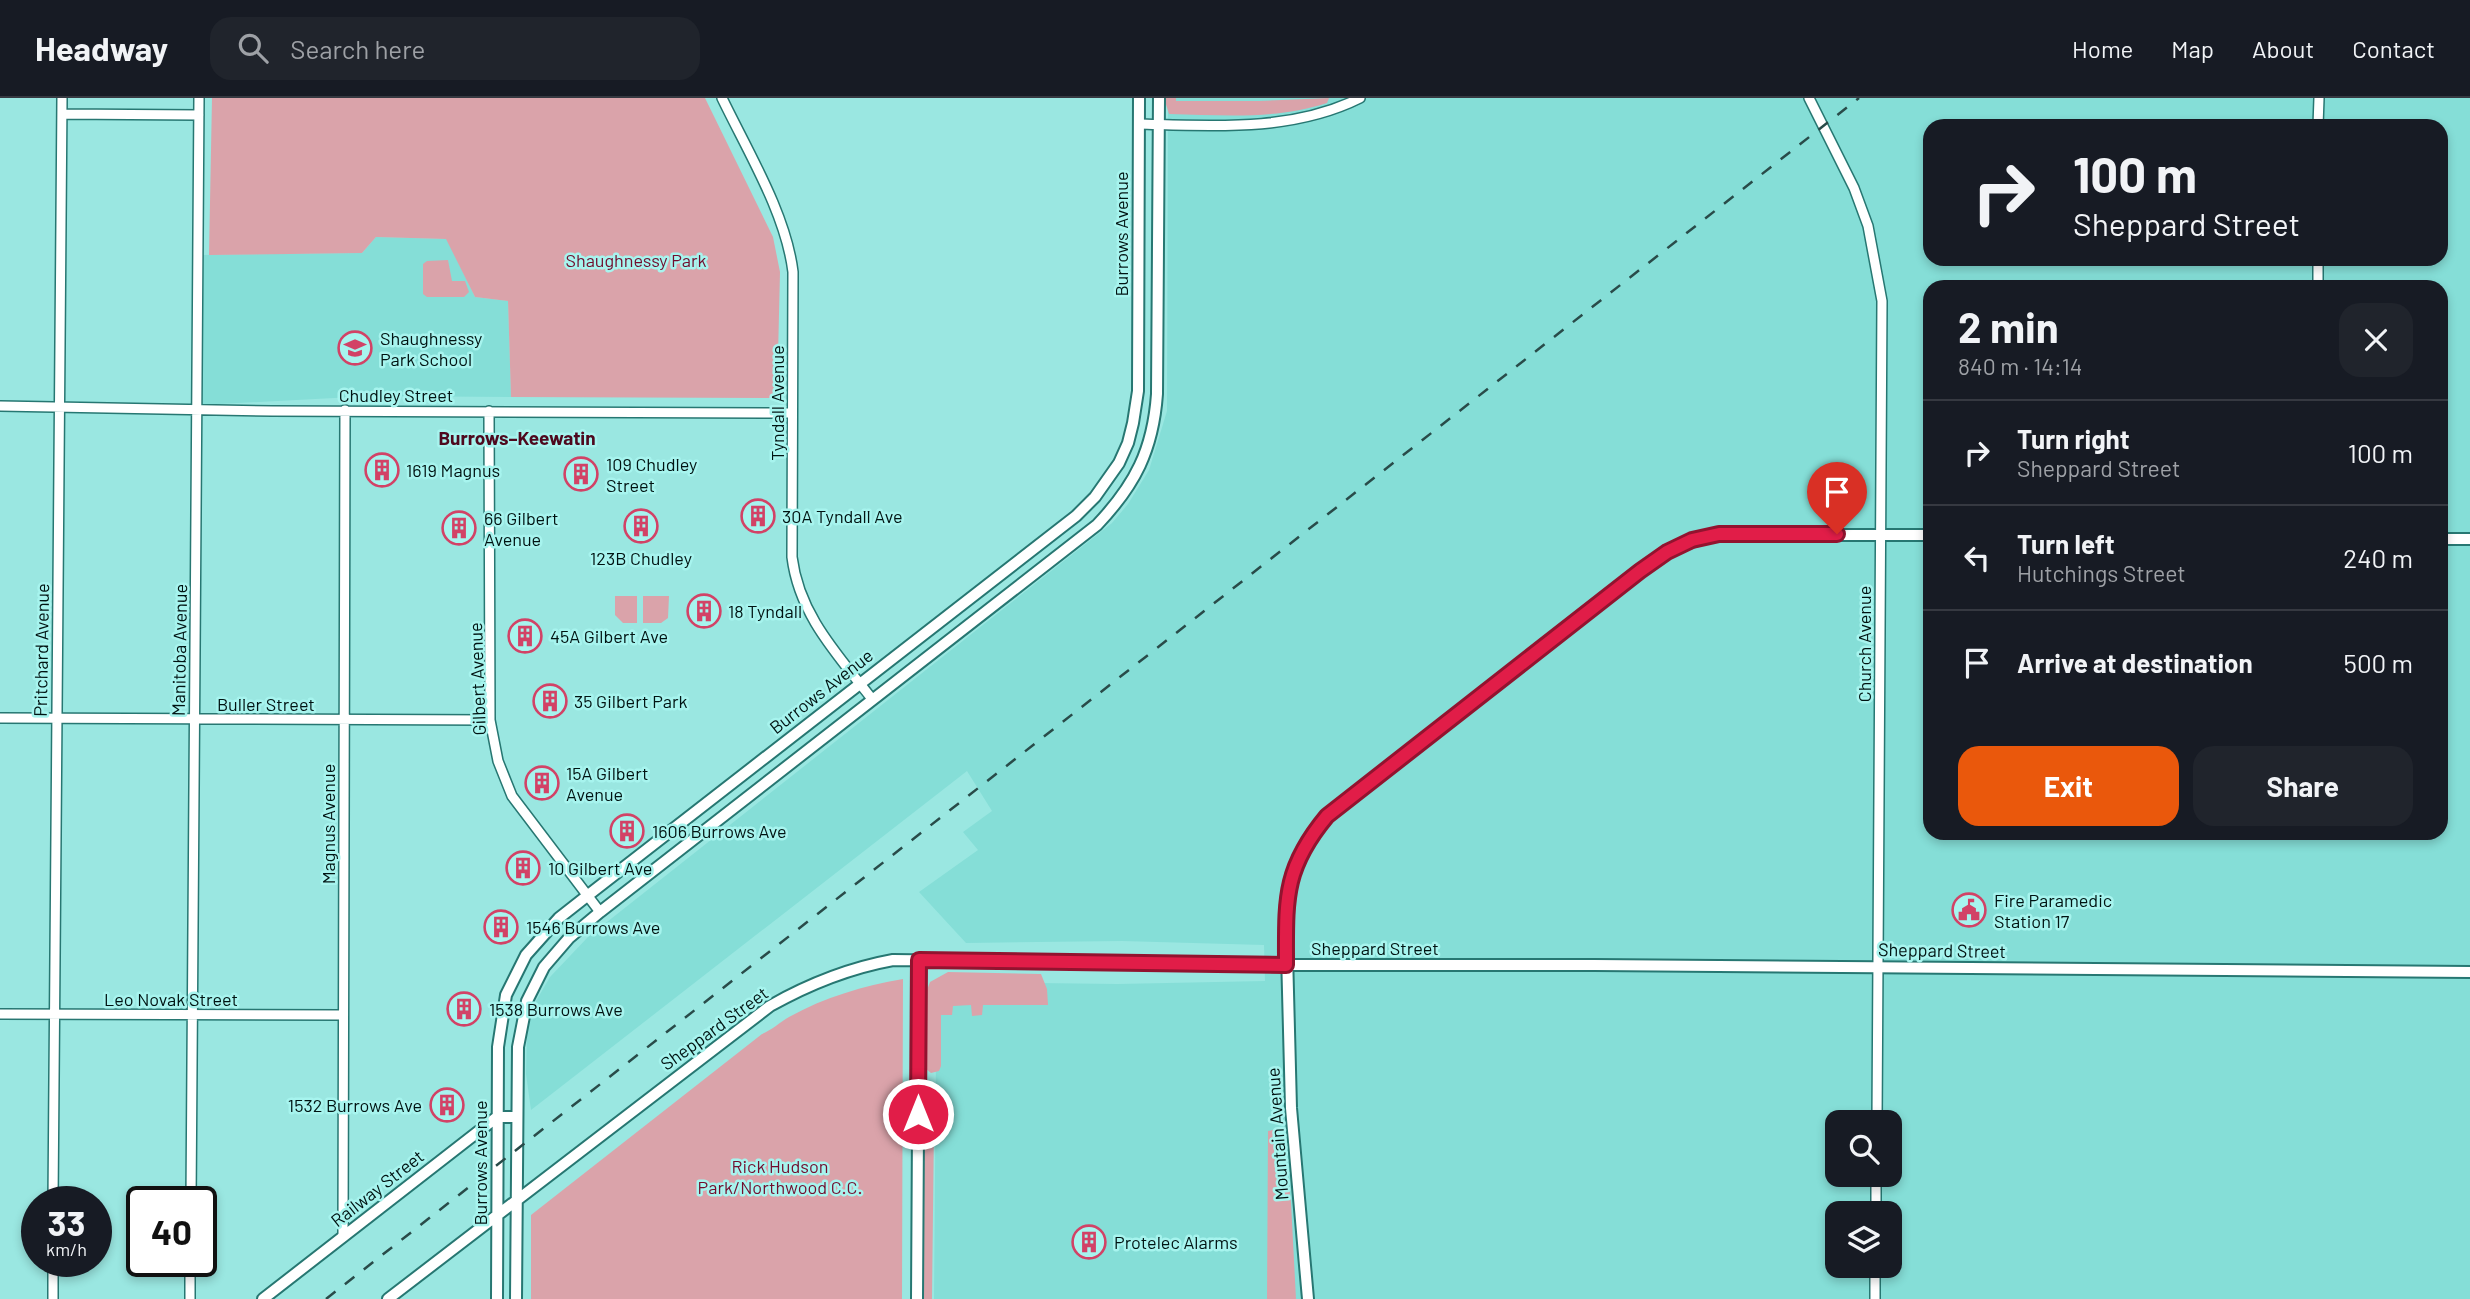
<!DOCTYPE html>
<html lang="en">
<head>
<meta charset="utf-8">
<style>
	:root { --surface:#171b24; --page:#20242c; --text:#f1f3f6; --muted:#9ea1a6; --line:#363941; --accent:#ea580c }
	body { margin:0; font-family:Barlow,sans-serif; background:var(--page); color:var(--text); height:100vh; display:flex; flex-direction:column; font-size:26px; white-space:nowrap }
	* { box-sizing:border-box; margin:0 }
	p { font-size:23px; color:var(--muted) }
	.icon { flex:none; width:38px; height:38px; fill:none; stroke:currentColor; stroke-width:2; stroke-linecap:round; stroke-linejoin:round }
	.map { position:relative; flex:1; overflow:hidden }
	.drawer { position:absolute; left:1923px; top:182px; width:525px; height:560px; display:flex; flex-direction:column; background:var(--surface); border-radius:21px; box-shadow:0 4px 10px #0003 }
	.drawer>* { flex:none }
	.hud { position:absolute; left:1923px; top:21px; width:525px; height:147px; border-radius:21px; box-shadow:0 4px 10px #0003; background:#171b24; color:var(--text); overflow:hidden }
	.buttons { position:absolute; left:1825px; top:1012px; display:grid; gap:14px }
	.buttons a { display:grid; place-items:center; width:77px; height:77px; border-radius:14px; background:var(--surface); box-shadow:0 4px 10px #0003; font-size:35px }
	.speed { position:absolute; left:21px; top:1088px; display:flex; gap:14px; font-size:35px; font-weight:700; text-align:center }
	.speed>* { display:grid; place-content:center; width:91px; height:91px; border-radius:50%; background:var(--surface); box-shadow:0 4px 10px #0003; line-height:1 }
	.speed small { font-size:18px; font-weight:400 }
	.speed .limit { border:4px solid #111; border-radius:10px; background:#fff; color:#111 }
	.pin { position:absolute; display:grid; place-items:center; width:60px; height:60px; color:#fff; margin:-72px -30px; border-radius:50% 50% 50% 0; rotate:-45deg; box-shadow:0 0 7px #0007 }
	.pin .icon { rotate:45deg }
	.me { position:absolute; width:77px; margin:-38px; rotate:0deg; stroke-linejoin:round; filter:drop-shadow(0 0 5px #0008) }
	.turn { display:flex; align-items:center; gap:24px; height:147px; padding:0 35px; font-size:32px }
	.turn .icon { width:91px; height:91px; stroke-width:2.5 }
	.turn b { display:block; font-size:49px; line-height:60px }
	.round { display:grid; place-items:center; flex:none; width:74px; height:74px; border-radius:21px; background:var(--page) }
	.headline { display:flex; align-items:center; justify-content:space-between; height:119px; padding:0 35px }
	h1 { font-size:42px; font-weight:700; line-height:52px }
	.cta { display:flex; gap:14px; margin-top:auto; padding:14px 35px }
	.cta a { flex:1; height:80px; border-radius:21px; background:var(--accent); color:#fff; font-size:28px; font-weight:700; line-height:80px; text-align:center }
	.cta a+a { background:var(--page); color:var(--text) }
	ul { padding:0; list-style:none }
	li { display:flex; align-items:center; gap:21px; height:105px; padding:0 35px; border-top:2px solid var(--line) }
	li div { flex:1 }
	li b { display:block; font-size:26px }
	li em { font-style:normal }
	header { display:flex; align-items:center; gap:42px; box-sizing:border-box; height:98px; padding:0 35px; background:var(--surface); border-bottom:2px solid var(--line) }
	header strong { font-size:33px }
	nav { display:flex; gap:38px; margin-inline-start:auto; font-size:24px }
	.search { width:490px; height:63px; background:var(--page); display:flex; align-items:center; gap:18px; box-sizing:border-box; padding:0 24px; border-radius:21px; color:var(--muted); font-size:26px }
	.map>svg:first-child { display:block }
</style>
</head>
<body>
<header>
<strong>Headway</strong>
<div class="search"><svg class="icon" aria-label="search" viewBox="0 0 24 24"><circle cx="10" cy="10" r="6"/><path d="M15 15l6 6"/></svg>Search here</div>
<nav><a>Home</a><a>Map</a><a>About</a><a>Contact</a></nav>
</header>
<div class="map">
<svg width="2470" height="1201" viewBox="0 0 2470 1201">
	<rect width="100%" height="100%" fill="#9ae7e1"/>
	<!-- built -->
	<path fill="#85ded7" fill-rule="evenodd" d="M1168 0H2470V1201H934L936 956 942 884 1118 886 1265 883 1264 847 1122 843 966 845 919 794 978 752 963 734 992 713 967 673 531 1012 526 976 527 934 536 903 550 879 588 839 1112 425 1128 406 1149 372 1167 313ZM1930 28H2441V161H1930ZM1930 189H2441V735H1930ZM1838 1024H1890V1076H1838ZM1838 1115H1890V1167H1838Z
		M376 139 447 141 475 199 508 203 511 299 372 298 200 307 201 157 362 155Z"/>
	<!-- green -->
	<path fill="#daa3aa" d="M212 0H705L773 139 780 174 777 300 511 299 508 203 475 199 446 141 376 139 362 155 209 157Z
		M1164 0H1176V3H1259L1329 0 1327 5C1275 22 1223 17 1169 16Z
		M448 162 452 183H465L469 194 464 199H427L423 196V166L427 163Z
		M615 498H637V525H623L615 517Z
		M643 498H669L668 520 661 525H643Z
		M948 874 1041 876 1047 891 1048 907H983L982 917 972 918 971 907 953 908 952 917H941V968L939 973 931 975 925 970 926 895 930 884Z
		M903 881 902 1201H531V1117L762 936C772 932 780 924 789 919 825 899 863 888 903 881Z
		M934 1027 932 1201H924V1034L926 1030Z
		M1278 1031 1283 1034 1291 1105 1296 1201H1267L1268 1036V1033Z"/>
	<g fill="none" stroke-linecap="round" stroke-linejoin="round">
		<defs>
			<path id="minor" d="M722 0C748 54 786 116 793 174L792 459C799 517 838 557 872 601
				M1809 0 1854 90 1868 128 1882 203 1877 1024
				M62 16 199 17
				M1139 26C1213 28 1292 34 1360 0
				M2318 28 2319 0
				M2318 189V161
				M0 308 272 313 792 315
				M489 313 490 622 498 663 512 698 600 814
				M0 620 490 622
				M0 916 342 917
				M53 1104 62 0
				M191 1104 199 0
				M1876 1115V1076
				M343 1139 345 312
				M190 1164V1201
				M53 1201V1164
				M1875 1201V1167"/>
			<path id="tertiary" d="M2441 441H2470
				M263 1201 497 1019H517
				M388 1201 770 908C809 886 849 870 893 862L1286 867H1595L2470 874
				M497 1201 498 949 506 897 526 857 559 820 587 798 1076 418 1095 399 1119 365 1128 345 1133 325 1138 293 1139 0
				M516 1201 518 949 527 903 544 869 569 840 600 814 1097 427C1135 387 1153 352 1157 296L1159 0
				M917 1201 919 862
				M1308 1201 1291 1010 1286 816 1291 778 1312 737 1327 718 1641 473C1669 453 1684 443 1719 437H1930"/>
		</defs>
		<!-- minor casing -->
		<use href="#minor" stroke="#277772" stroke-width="12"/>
		<!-- tertiary casing -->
		<use href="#tertiary" stroke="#277772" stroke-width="14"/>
		<!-- minor -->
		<use href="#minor" stroke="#fff" stroke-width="9"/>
		<!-- tertiary -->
		<use href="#tertiary" stroke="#fff" stroke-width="10"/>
		<!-- rail -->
		<path stroke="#294b49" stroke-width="2.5" stroke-dasharray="12 12" stroke-linecap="butt" d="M326 1201 1859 0"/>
	</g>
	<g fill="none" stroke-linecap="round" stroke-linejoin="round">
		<defs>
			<path id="route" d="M918 1016 919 862 1286 867C1286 802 1283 771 1327 718L1640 473 1667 454 1692 442 1719 436H1837"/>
		</defs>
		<!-- route casing -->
		<use href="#route" stroke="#92132f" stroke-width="18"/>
		<!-- route -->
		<use href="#route" stroke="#e11d48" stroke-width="12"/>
	</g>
	<!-- icons -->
	<defs>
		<symbol id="school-ring" viewBox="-11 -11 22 22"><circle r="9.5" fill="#a7f4ee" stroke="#d24266" stroke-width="1.5"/><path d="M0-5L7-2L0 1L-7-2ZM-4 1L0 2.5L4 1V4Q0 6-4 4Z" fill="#d24266"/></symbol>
		<symbol id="building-ring" viewBox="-11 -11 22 22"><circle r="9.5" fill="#a7f4ee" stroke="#d24266" stroke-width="1.5"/><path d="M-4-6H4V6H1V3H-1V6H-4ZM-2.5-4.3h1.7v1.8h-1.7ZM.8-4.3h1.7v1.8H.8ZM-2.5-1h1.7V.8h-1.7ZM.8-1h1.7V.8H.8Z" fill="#d24266"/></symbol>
		<symbol id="civic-ring" viewBox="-11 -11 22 22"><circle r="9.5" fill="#a7f4ee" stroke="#d24266" stroke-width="1.5"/><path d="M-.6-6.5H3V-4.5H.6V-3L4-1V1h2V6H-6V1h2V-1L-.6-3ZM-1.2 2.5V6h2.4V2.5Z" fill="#d24266"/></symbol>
	</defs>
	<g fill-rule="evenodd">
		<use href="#school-ring" x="336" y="231" width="38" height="38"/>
		<use href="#building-ring" x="363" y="353" width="38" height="38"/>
		<use href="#building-ring" x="562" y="357" width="38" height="38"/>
		<use href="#building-ring" x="739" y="399" width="38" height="38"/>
		<use href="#building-ring" x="622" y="409" width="38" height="38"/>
		<use href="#building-ring" x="440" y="411" width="38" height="38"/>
		<use href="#building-ring" x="685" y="494" width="38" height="38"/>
		<use href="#building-ring" x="506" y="519" width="38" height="38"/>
		<use href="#building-ring" x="531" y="584" width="38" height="38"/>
		<use href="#building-ring" x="523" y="666" width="38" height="38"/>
		<use href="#building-ring" x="608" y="714" width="38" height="38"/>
		<use href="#building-ring" x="504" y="751" width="38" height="38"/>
		<use href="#civic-ring" x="1950" y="793" width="38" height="38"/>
		<use href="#building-ring" x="482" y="810" width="38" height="38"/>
		<use href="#building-ring" x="445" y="892" width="38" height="38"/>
		<use href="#building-ring" x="428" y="988" width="38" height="38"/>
		<use href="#building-ring" x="1070" y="1125" width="38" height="38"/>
	</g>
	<g text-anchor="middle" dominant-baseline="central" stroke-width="5" stroke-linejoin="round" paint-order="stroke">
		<!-- street labels -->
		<g font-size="18" fill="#001312" stroke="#a7f4ee">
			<text transform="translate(1121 136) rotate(-90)">Burrows Avenue</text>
			<text x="396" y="297">Chudley Street</text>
			<text transform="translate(777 305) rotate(-90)">Tyndall Avenue</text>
			<text transform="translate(1864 546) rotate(-90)">Church Avenue</text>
			<text transform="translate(41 552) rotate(-89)">Pritchard Avenue</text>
			<text transform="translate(179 552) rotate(-89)">Manitoba Avenue</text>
			<text transform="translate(477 581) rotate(-92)">Gilbert Avenue</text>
			<text transform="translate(821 593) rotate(-38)">Burrows Avenue</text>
			<text x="266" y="606">Buller Street</text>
			<text transform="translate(328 726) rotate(-90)">Magnus Avenue</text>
			<text x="1375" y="850">Sheppard Street</text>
			<text transform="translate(1942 852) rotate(1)">Sheppard Street</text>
			<text x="171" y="901">Leo Novak Street</text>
			<text transform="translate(714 930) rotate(-36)">Sheppard Street</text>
			<text transform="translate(1277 1036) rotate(-94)">Mountain Avenue</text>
			<text transform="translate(480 1065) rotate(-90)">Burrows Avenue</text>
			<text transform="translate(377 1090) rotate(-38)">Railway Street</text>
		</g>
		<!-- park labels -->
		<g font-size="18" fill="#720d2d" stroke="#a7f4ee">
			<text x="636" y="162">Shaughnessy Park</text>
			<text x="780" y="1068">Rick Hudson<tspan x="780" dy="21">Park/Northwood C.C.</tspan></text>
		</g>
		<!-- poi labels -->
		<g font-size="18" fill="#001312" stroke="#a7f4ee" text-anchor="start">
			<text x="380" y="240">Shaughnessy<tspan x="380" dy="21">Park School</tspan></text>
			<text x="606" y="366">109 Chudley<tspan x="606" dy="21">Street</tspan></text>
			<text x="406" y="372">1619 Magnus</text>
			<text x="782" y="418">30A Tyndall Ave</text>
			<text x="484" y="420">66 Gilbert<tspan x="484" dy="21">Avenue</tspan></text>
			<text x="641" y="460" text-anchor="middle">123B Chudley</text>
			<text x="728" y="513">18 Tyndall</text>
			<text x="550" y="538">45A Gilbert Ave</text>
			<text x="574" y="603">35 Gilbert Park</text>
			<text x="566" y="675">15A Gilbert<tspan x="566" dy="21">Avenue</tspan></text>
			<text x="652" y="733">1606 Burrows Ave</text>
			<text x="548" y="770">10 Gilbert Ave</text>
			<text x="1994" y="802">Fire Paramedic<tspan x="1994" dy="21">Station 17</tspan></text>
			<text x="526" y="829">1546 Burrows Ave</text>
			<text x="489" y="911">1538 Burrows Ave</text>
			<text x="422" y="1007" text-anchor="end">1532 Burrows Ave</text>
			<text x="1114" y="1144">Protelec Alarms</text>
		</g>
		<!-- neighbourhood labels -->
		<g font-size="19" font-weight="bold" fill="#4e091e" stroke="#a7f4ee">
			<text x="517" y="339">Burrows–Keewatin</text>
		</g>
	</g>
</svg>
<div class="buttons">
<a><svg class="icon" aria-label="search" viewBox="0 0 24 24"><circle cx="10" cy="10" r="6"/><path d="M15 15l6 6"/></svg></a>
<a><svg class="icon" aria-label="layers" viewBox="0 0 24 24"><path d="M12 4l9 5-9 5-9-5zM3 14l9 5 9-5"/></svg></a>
</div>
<div class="speed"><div>33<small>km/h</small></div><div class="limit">40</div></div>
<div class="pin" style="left:1837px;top:436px;background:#d93025"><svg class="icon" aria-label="arrive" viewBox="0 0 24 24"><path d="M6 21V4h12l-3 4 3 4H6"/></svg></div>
<svg class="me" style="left:918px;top:1016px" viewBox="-20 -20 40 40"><circle r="17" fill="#e11d48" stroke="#fff" stroke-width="3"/><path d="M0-11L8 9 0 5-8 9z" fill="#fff"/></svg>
<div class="hud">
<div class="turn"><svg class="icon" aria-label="right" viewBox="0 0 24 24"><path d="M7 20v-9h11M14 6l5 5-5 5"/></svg><div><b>100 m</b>Sheppard Street</div></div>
</div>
<section class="drawer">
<div class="headline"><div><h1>2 min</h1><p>840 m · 14:14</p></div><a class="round"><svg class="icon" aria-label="close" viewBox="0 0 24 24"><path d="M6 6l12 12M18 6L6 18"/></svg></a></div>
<ul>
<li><svg class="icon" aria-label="right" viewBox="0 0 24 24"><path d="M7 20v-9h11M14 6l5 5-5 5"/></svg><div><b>Turn right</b><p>Sheppard Street</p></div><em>100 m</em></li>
<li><svg class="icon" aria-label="left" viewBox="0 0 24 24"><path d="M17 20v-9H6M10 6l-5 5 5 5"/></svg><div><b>Turn left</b><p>Hutchings Street</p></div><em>240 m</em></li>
<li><svg class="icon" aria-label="arrive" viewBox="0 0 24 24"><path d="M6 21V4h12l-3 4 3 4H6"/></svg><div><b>Arrive at destination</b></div><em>500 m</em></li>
</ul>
<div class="cta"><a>Exit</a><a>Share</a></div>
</section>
</div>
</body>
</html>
